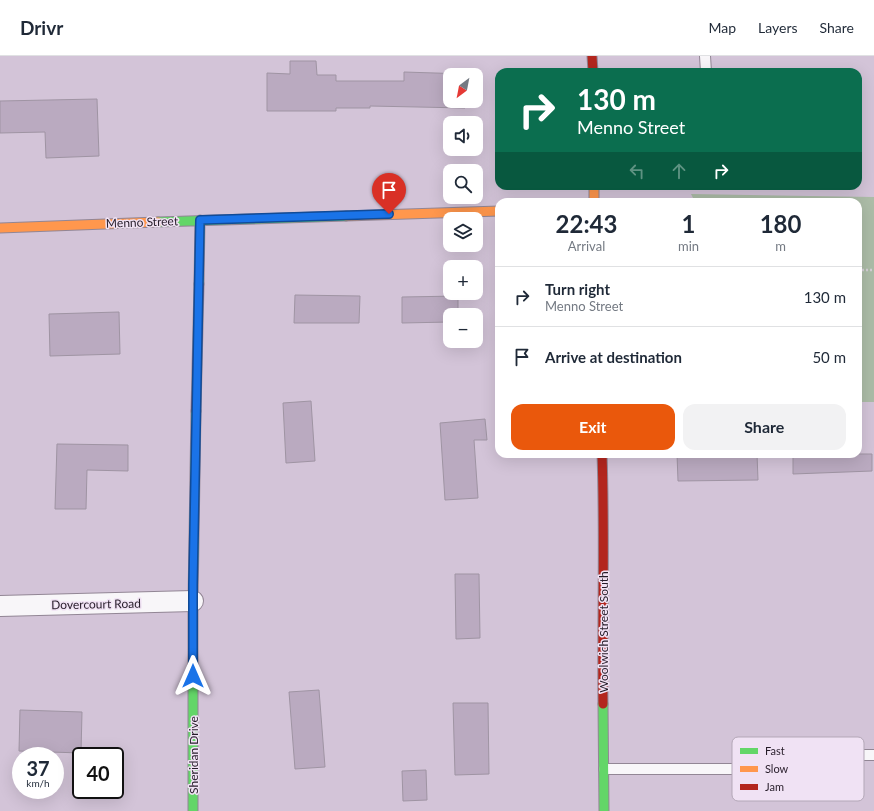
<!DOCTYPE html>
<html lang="en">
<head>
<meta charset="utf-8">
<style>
	:root { --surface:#fff; --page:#f2f2f3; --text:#1f2937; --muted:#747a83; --line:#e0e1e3; --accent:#ea580c }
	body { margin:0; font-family:Lato,sans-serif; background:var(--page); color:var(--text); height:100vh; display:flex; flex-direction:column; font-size:15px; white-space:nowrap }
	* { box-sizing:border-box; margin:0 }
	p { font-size:13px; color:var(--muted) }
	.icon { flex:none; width:22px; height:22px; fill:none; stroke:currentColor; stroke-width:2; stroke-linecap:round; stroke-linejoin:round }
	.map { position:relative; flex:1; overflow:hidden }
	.side { position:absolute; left:495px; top:142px; width:367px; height:260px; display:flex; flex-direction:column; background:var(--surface); border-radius:12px; box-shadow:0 4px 16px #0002 }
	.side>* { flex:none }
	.hud { position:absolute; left:495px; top:12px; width:367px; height:122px; border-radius:12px; box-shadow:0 4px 16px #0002; background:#0b6e4f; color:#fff; overflow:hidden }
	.needle { width:26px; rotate:212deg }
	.fabs { position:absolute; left:443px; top:12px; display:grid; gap:8px }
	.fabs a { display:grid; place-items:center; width:40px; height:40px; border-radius:8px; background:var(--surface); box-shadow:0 4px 16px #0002; font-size:20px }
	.speed { position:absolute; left:12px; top:691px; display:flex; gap:8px; font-size:20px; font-weight:700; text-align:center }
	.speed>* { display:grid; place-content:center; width:52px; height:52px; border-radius:50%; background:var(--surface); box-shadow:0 4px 16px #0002; line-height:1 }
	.speed small { font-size:10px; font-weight:400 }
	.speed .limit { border:2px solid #111; border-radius:6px; background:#fff; color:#111 }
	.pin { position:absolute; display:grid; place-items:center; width:34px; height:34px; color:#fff; margin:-41px -17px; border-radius:50% 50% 50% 0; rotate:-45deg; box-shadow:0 0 4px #0007 }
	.pin .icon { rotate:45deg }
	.me { position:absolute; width:44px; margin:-22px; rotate:0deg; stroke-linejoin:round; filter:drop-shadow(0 0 3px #0008) }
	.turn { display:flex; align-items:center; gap:14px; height:84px; padding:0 16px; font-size:18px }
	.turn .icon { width:52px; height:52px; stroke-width:2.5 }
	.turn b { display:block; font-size:28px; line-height:34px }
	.lanes { display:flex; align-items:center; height:38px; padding:0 16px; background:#0003; justify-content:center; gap:20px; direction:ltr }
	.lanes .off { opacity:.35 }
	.eta { display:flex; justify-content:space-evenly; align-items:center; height:68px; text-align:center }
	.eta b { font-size:24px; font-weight:700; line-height:28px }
	.primary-button { display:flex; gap:8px; margin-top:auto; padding:8px 16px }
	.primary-button a { flex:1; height:46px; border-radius:12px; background:var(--accent); color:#fff; font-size:16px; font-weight:700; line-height:46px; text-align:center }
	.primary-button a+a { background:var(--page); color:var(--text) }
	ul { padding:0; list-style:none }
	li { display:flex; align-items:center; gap:12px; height:60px; padding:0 16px; border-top:1px solid var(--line) }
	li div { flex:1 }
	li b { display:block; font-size:15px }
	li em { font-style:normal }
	header { display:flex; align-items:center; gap:24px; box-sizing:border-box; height:56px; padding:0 20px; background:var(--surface); border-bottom:1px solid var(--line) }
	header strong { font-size:19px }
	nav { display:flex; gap:22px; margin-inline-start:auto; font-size:14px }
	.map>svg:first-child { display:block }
</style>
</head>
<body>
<header>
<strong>Drivr</strong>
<nav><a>Map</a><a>Layers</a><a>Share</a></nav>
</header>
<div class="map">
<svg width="874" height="755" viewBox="0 0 874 755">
	<rect width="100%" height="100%" fill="#d3c4d8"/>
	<!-- green -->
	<path fill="#acbca7" d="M691 138 874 141V346H858V146H695Z"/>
	<!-- building -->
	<path fill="#baaac0" stroke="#9f94a3" d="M290 5H316L317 19H336V25H404V16L466 18V19H450V45H465V52L370 50V52H336V55H267V17L290 18Z
		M97 43 99 100 46 102 45 76 0 77V45Z
		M295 239 360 240 359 267H294Z
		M458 240V259H450V266L402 267V241Z
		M119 256 120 298 50 300 49 258Z
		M311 345 315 405 286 407 283 347Z
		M485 363 487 384H474L478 442 445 444 440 367Z
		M57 388 128 389V415L87 414 86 453H55Z
		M677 398H757L758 424 678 425Z
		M793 398H872V415L793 418Z
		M455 518H479L480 582 456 583Z
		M319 634 325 711 295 713 289 636Z
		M453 647H488L489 718 455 719Z
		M20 654 82 656 81 697 19 695Z
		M426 714 427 744 403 745 402 715Z"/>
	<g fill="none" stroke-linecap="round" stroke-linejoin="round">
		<defs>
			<path id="lane" d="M705 0 706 16
				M604 713H732L848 699H874"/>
			<path id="street" d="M0 550 193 545"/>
			<path id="fast" d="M158 166 346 160
				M199 228 200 164
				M603 648 604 755
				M193 755V545L196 355"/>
			<path id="slow" d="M594 130V146
				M346 160 499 155
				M0 172 158 166"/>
			<path id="jam" d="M592 0 593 16
				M196 355 199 228
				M602 398C605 481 602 565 603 648"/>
		</defs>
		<!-- lane casing -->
		<use href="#lane" stroke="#928695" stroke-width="12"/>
		<!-- street casing -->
		<use href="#street" stroke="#928695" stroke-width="22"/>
		<!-- fast casing -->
		<use href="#fast" stroke="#928695" stroke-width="11"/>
		<!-- slow casing -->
		<use href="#slow" stroke="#928695" stroke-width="11"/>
		<!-- jam casing -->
		<use href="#jam" stroke="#928695" stroke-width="11"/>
		<!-- path -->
		<path stroke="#d4cfd5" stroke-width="2.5" stroke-dasharray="2 2" stroke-linecap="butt" d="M858 214H874"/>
		<!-- lane -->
		<use href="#lane" stroke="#f8f6f9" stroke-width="10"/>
		<!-- street -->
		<use href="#street" stroke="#f8f6f9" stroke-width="20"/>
		<!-- fast -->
		<use href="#fast" stroke="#63d668" stroke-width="9"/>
		<!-- slow -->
		<use href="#slow" stroke="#ff974d" stroke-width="9"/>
		<!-- jam -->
		<use href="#jam" stroke="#b3261e" stroke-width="9"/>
	</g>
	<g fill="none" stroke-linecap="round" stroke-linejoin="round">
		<defs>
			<path id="route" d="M193 620V529L200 164 389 158"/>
		</defs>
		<!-- route casing -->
		<use href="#route" stroke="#114b97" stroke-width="10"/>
		<!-- route -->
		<use href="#route" stroke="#1a73e8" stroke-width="7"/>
	</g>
	<g text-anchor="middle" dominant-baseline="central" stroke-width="3" stroke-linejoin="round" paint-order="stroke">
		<!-- street labels -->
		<g font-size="12" fill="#261c29" stroke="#f0e2f4">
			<text transform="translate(142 166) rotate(-2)">Menno Street</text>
			<text transform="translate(96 548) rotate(-1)">Dovercourt Road</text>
			<text transform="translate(603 576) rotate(-90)">Woolwich Street South</text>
			<text transform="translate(193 699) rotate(-90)">Sheridan Drive</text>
		</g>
	</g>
	<!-- legend -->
	<rect x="732" y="681" width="132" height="64" rx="6" fill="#f0e2f4" stroke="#b3a7b7" stroke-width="1"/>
	<rect x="740" y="692" width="18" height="6" fill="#63d668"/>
	<rect x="740" y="710" width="18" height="6" fill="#ff974d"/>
	<rect x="740" y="728" width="18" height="6" fill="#b3261e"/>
	<g font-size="11" fill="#261c29">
		<text x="765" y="699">Fast</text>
		<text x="765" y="717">Slow</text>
		<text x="765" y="735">Jam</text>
	</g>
</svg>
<div class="fabs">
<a><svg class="needle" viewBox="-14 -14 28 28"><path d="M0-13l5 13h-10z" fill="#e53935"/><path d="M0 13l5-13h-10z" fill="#747a83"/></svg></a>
<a><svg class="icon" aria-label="sound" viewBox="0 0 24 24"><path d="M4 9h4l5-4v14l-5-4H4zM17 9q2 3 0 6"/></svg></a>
<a><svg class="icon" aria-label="search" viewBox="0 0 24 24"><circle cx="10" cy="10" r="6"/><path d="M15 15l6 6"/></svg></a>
<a><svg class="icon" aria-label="layers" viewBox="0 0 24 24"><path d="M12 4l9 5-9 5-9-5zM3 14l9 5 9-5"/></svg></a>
<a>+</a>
<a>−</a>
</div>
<div class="speed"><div>37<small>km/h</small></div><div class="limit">40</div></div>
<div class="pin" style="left:389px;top:158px;background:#d93025"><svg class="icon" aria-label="arrive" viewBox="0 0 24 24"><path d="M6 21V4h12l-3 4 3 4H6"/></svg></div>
<svg class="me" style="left:193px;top:620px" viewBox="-20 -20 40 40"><path d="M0-17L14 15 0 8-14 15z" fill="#1a73e8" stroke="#fff" stroke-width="4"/></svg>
<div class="hud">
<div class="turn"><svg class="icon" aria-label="right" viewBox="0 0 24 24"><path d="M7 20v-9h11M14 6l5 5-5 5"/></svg><div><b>130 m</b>Menno Street</div></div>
<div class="lanes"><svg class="icon off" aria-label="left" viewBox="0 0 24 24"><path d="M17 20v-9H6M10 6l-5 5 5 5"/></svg><svg class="icon off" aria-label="ahead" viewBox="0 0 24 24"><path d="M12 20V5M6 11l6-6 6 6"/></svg><svg class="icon" aria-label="right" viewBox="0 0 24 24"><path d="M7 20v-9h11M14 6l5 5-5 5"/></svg></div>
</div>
<section class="side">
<div class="eta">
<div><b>22:43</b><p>Arrival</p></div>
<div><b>1</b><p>min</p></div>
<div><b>180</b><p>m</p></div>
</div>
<ul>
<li><svg class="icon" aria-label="right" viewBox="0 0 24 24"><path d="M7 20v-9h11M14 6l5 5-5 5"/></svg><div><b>Turn right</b><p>Menno Street</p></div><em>130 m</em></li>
<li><svg class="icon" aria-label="arrive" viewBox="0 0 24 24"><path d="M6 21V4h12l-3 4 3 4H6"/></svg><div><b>Arrive at destination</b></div><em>50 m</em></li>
</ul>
<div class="primary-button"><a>Exit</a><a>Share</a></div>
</section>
</div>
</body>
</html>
